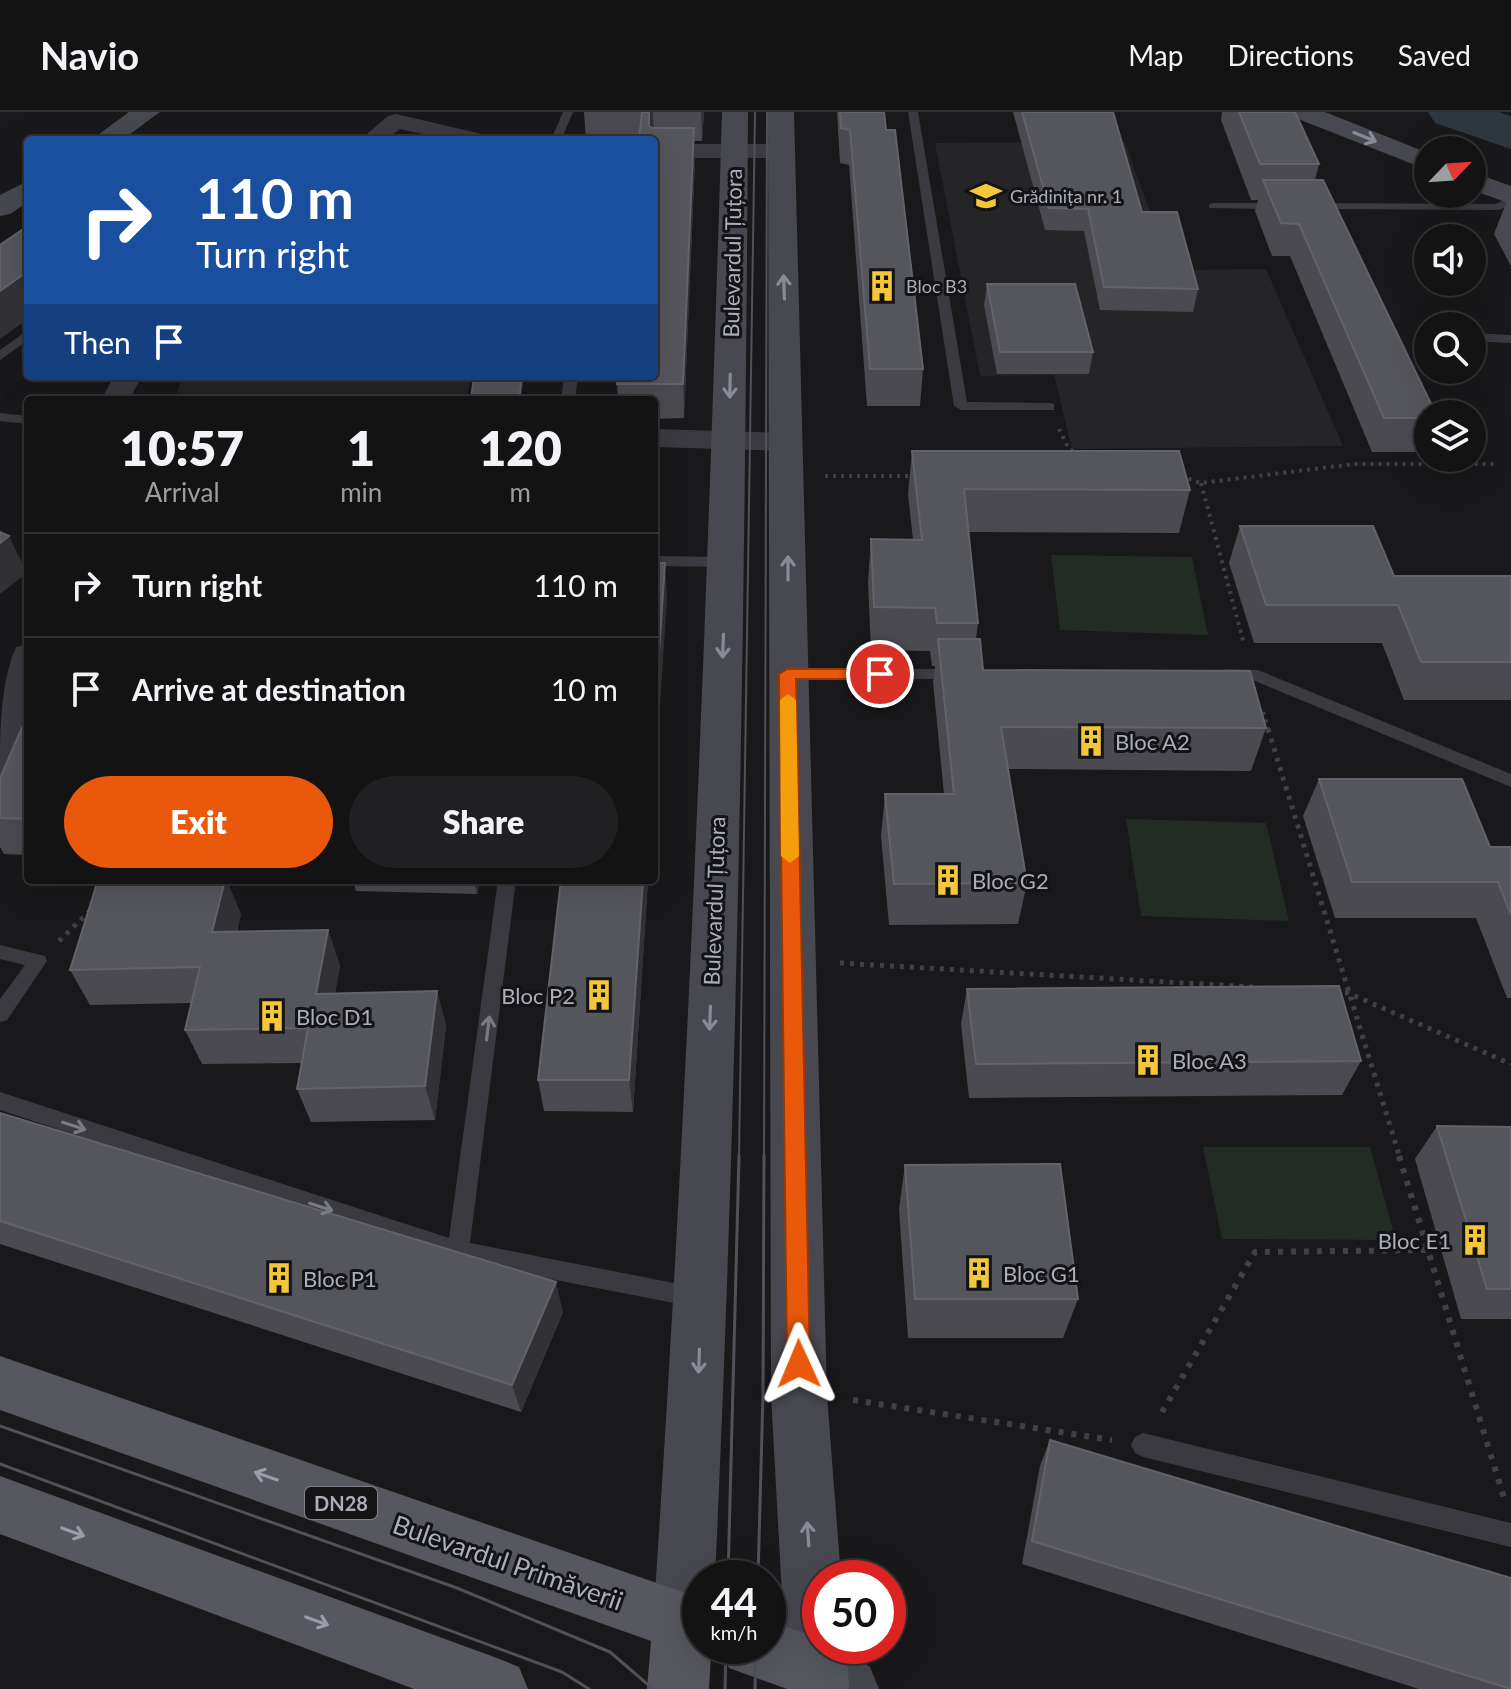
<!DOCTYPE html>
<html lang="en">
<head>
<meta charset="utf-8">
<style>
	:root { --surface:#131314; --page:#202022; --text:#f1f3f6; --muted:#9d9ea0; --line:#323234; --accent:#ea580c }
	body { margin:0; font-family:Lato,sans-serif; background:var(--page); color:var(--text); height:100vh; display:flex; flex-direction:column; font-size:30px; white-space:nowrap }
	* { box-sizing:border-box; margin:0 }
	p { font-size:26px; color:var(--muted) }
	.icon { flex:none; width:44px; height:44px; fill:none; stroke:currentColor; stroke-width:2; stroke-linecap:round; stroke-linejoin:round }
	.map { position:relative; flex:1; overflow:hidden }
	.side { position:absolute; left:24px; top:284px; width:634px; height:488px; display:flex; flex-direction:column; background:var(--surface); border-radius:8px; box-shadow:0 8px 32px #0002,0 0 0 2px var(--line) }
	.side>* { flex:none }
	.guide { position:absolute; left:24px; top:24px; width:634px; height:244px; border-radius:8px; box-shadow:0 8px 32px #0002,0 0 0 2px var(--line); background:#1a4fa0; color:#fff; overflow:hidden }
	.needle { width:52px; rotate:65deg }
	.fabs { position:absolute; left:1414px; top:24px; display:grid; gap:16px }
	.fabs a { display:grid; place-items:center; width:72px; height:72px; border-radius:50%; background:var(--surface); box-shadow:0 8px 32px #0002,0 0 0 2px var(--line); font-size:40px }
	.speed { position:absolute; left:682px; top:1448px; display:flex; gap:16px; font-size:40px; font-weight:700; text-align:center }
	.speed>* { display:grid; place-content:center; width:104px; height:104px; border-radius:50%; background:var(--surface); box-shadow:0 8px 32px #0002,0 0 0 2px var(--line); line-height:1 }
	.speed small { font-size:20px; font-weight:400 }
	.speed .limit { border:12px solid #d22; background:#fff; color:#111 }
	.pin { position:absolute; display:grid; place-items:center; width:68px; height:68px; color:#fff; margin:-34px; border:4px solid #fff; border-radius:50%; box-shadow:0 2px 8px #0007 }
	.me { position:absolute; width:88px; margin:-44px; rotate:359deg; stroke-linejoin:round; filter:drop-shadow(0 0 6px #0008) }
	.turn { display:flex; align-items:center; gap:28px; height:168px; padding:0 40px; font-size:36px }
	.turn .icon { width:104px; height:104px; stroke-width:2.5 }
	.turn b { display:block; font-size:56px; line-height:68px }
	.then { display:flex; align-items:center; height:76px; padding:0 40px; background:#0003; gap:16px; font-size:30px }
	.eta { display:flex; justify-content:space-evenly; align-items:center; height:136px; text-align:center }
	.eta b { font-size:48px; font-weight:800; line-height:56px }
	.primary-button { display:flex; gap:16px; margin-top:auto; padding:16px 40px }
	.primary-button a { flex:1; height:92px; border-radius:48px; background:var(--accent); color:#fff; font-size:32px; font-weight:800; line-height:92px; text-align:center }
	.primary-button a+a { background:var(--page); color:var(--text) }
	ul { padding:0; list-style:none }
	li { display:flex; align-items:center; gap:24px; height:104px; padding:0 40px; border-top:2px solid var(--line) }
	li div { flex:1 }
	li b { display:block; font-size:30px }
	li em { font-style:normal }
	header { display:flex; align-items:center; gap:48px; box-sizing:border-box; height:112px; padding:0 40px; background:var(--surface); border-bottom:2px solid var(--line) }
	header strong { font-size:38px }
	nav { display:flex; gap:44px; margin-inline-start:auto; font-size:28px }
	.map>svg:first-child { display:block }
</style>
</head>
<body>
<header>
<strong>Navio</strong>
<nav><a>Map</a><a>Directions</a><a>Saved</a></nav>
</header>
<div class="map">
<svg width="1511" height="1577" viewBox="0 0 1511 1577">
	<rect width="100%" height="100%" fill="#19191b"/>
	<!-- built -->
	<path fill="#252528" d="M1125 30 1171 158 1266 157 1343 334 1072 337 1054 263 980 264 935 31Z
		M182 264H471L466 288H238L176 285Z"/>
	<!-- green -->
	<path fill="#232b25" d="M1051 443 1192 445 1208 523 1060 518Z
		M1126 707 1266 711 1289 809 1141 804Z
		M1203 1035H1370L1396 1128 1222 1127Z"/>
	<g fill="none" stroke-linecap="round" stroke-linejoin="round">
		<!-- river -->
		<path fill="#2e363f" fill-rule="evenodd" d="M1428 0H1499L1511 4V37L1435 11Z"/>
		<!-- path-far2 -->
		<path stroke="#404147" stroke-width="4" stroke-dasharray="3 5" stroke-linecap="butt" d="M1059 317 1069 337 1076 341
			M825 364H915
			M1181 364 1201 371 1354 352H1494
			M1201 371 1244 532
			M1263 600 1269 619"/>
		<!-- path-far1 -->
		<path stroke="#404147" stroke-width="5" stroke-dasharray="4 6" stroke-linecap="butt" d="M1268 617 1400 1046
			M59 829 92 797
			M840 851 1253 875
			M1335 880 1348 881 1511 952"/>
		<!-- path -->
		<path stroke="#404147" stroke-width="6" stroke-dasharray="5 8" stroke-linecap="butt" d="M1399 1044 1504 1386
			M853 1288 1112 1328
			M1162 1300 1255 1140 1429 1138"/>
		<!-- lane -->
		<path fill="#3a3a40" fill-rule="evenodd" d="M563 0H573L561 28H551Z
			M908 0H918L967 290 1049 291 1054 292V298H961L954 294Z
			M1511 84V92L1499 98 1311 97 1305 94 1311 91 1496 92Z
			M1213 91H1278L1284 94 1278 97 1209 96V92Z
			M28 218V228L0 248V238Z
			M1428 219V227L1419 223 1421 220Z
			M1472 221 1511 223V231L1472 229Z
			M564 264H578L575 288H561Z
			M0 301 28 304V312L0 309Z
			M654 444 725 445 732 450 725 455 654 454Z
			M787 557H957L965 562 957 567H787L779 562Z
			M1227 557 1258 558 1511 662V675L1250 567 1221 566 1219 562 1221 558Z
			M498 768H516L470 1131 674 1171 705 1174 708 1181 705 1188 674 1191 458 1149 0 998V980L449 1126Z
			M0 833 45 844 47 849 7 908 0 910V887L25 853 0 847Z
			M1143 1321 1511 1411V1435L1143 1345 1135 1341 1131 1333 1135 1325Z"/>
		<!-- street -->
		<path fill="#3a3a40" fill-rule="evenodd" d="M396 2 486 23 489 28H449L400 17 385 28H360L388 4Z
			M654 32H780L788 34 792 39 788 44 780 46H654Z
			M114 264H142L129 288H101Z
			M654 317 788 321 798 324 802 330 798 336 788 339 654 335Z
			M28 532C28 573 34 621 12 658L0 662C0 620 0 572 16 535Z"/>
		<!-- secondary -->
		<path fill="#484950" fill-rule="evenodd" d="M129 0H160L122 28H91Z
			M722 0H748C745 489 738 978 715 1466H700L701 1534 683 1541 662 1532 653 1511C687 1008 707 504 722 0Z
			M768 0H794L827 1283 841 1466H820V1534H846L847 1539 870 1555 879 1577H795L786 1556 771 1283Z
			M1289 0H1325L1428 41V58L1293 5Z
			M1472 60 1511 74V92L1472 78Z
			M28 69V90L10 102 0 104V83Z"/>
		<!-- primary -->
		<path fill="#56575f" fill-rule="evenodd" d="M0 1244 700 1486V1534H768V1509L817 1525 820 1526V1534H839L848 1556 849 1577H787L729 1556 722 1537 711 1542 709 1577H647L651 1529 0 1298Z
			M0 1364 497 1546 519 1555 528 1577H414L0 1422Z"/>
		<!-- tram-far1 -->
		<path stroke="#515259" stroke-width="2" d="M739 1046 755 0
			M764 1046 767 0"/>
		<!-- tram -->
		<path stroke="#515259" stroke-width="3" d="M0 1314 457 1476 610 1540 653 1577
			M0 1352 562 1560 589 1577
			M728 1466 739 1044
			M758 1466 763 1282 764 1044
			M725 1577 726 1534
			M755 1577 756 1534"/>
	</g>
	<!-- wall -->
	<path fill="#4a4a50" d="M584 0H704L702 29H694L695 49 684 306 654 307V288H618L617 272 654 28H586Z
		M837 0H884L923 257 920 294H867L849 53 840 51Z
		M1013 0H1113L1142 100 1198 177 1193 200 1100 198 1084 119 1045 118Z
		M1222 0H1295L1319 52 1315 68 1428 302V333L1425 340H1372L1290 144H1272L1255 99 1258 88H1251L1221 8Z
		M1508 86H1511V154L1494 122Z
		M987 172 1093 240 1089 262H997L984 193Z
		M912 339 1190 378 1179 421 969 420 978 511 976 527 983 558 1266 616 1251 659 1008 657 1027 771 1018 812 889 813 881 724 885 682H944L933 570 935 554H932L930 539 871 538 868 470 871 427 913 428 908 382Z
		M1240 414 1394 464H1511V588H1404L1382 531H1254L1229 451Z
		M28 602V743L4 742 0 735V666Z
		M1319 667 1490 735H1511V886H1507L1476 806H1335L1303 704Z
		M353 768H480L477 782 356 779Z
		M648 768 633 1000 544 999 538 968Z
		M241 802 237 820 328 818 340 854 335 881 437 879 446 914 435 1008 311 1010 297 977 302 951 202 952 185 918 191 891 90 893 70 858Z
		M967 877 1361 949 1342 983 969 986 961 912Z
		M0 1001 563 1200 521 1300 0 1132Z
		M1437 1014 1511 1015V1207H1461L1415 1047Z
		M905 1053 1078 1187 1063 1226H908L899 1097Z
		M1050 1328 1511 1577H1419L1022 1452 1040 1354Z"/>
	<!-- shaded-wall -->
	<path fill="#323236" d="M649 0H653L654 28H650Z
		M701 0H704L702 29Z
		M694 16 695 49 684 306 683 272Z
		M28 159V207L0 227V179Z
		M522 264H524L521 288H519Z
		M9 424 27 461 0 482V431Z
		M665 451 667 486 654 686V615Z
		M225 768H227L241 802 228 856 212 820Z
		M474 768H480L477 782Z
		M643 768H648L633 1000 629 968Z
		M328 818 340 854 329 917 316 882Z
		M437 879 446 914 435 1008 425 974Z
		M556 1170 563 1200 521 1300 512 1273Z"/>
	<!-- building -->
	<path fill="#55555c" stroke="#62636a" stroke-width="2" d="M642 0H649V14L652 16H694L683 272H617L618 264H654V28H639Z
		M840 0H884L886 18H895L923 257H870L850 18 841 16Z
		M1022 0H1113L1142 100H1177L1198 177 1104 175 1088 97 1049 96Z
		M1239 0H1295L1319 52H1260Z
		M1263 68H1323L1436 302H1428V306H1384L1299 112 1281 111Z
		M28 114V159L0 179V133Z
		M987 172H1075L1093 240H1000Z
		M474 264H522L519 288H471Z
		M912 339H1179L1190 378 964 377 978 511H937L935 496 874 495 871 427 922 428Z
		M1240 414H1373L1394 464H1511V550H1421L1398 493H1266Z
		M0 420 9 424 0 431Z
		M654 451H665L654 615Z
		M938 527H980L983 558 1250 559 1266 616 1001 615 1027 771 894 772 885 682H954Z
		M28 602V707L0 706V666Z
		M1319 667H1462L1490 735H1511V803L1498 770H1352Z
		M98 768H225L212 820 328 818 316 882 437 879 425 974 297 977 308 916 185 918 200 855 70 858Z
		M561 768H643L629 968H538Z
		M1339 874 1361 949 976 952 967 877Z
		M0 1001 556 1170 512 1273 0 1109Z
		M1437 1014 1511 1015V1177H1487Z
		M1060 1052 1078 1187H915L905 1053Z
		M1050 1328 1511 1466V1577L1032 1429Z"/>
	<!-- one-way arrows -->
	<defs><path id="oneway-shaft" d="M-6 0H5M1.5-3L5.5 0L1.5 3" fill="none" stroke-width="1.6" stroke-linecap="round" stroke-linejoin="round" transform="scale(2)"/></defs>
	<g stroke="#888b96">
		<use href="#oneway-shaft" transform="translate(1365 25) rotate(22)"/>
		<use href="#oneway-shaft" transform="translate(784 175) rotate(-92)"/>
		<use href="#oneway-shaft" transform="translate(730 274) rotate(91)"/>
		<use href="#oneway-shaft" transform="translate(788 456) rotate(-90)"/>
		<use href="#oneway-shaft" transform="translate(723 534) rotate(92)"/>
		<use href="#oneway-shaft" transform="translate(710 906) rotate(92)"/>
		<use href="#oneway-shaft" transform="translate(699 1249) rotate(92)"/>
		<use href="#oneway-shaft" transform="translate(808 1422) rotate(-94)"/>
	</g>
	<g stroke="#787a84">
		<use href="#oneway-shaft" transform="translate(488 916) rotate(-83)"/>
		<use href="#oneway-shaft" transform="translate(74 1014) rotate(18)"/>
		<use href="#oneway-shaft" transform="translate(321 1095) rotate(18)"/>
	</g>
	<g stroke="#9a9da9">
		<use href="#oneway-shaft" transform="translate(266 1364) rotate(-161)"/>
		<use href="#oneway-shaft" transform="translate(73 1420) rotate(20)"/>
		<use href="#oneway-shaft" transform="translate(317 1509) rotate(20)"/>
	</g>
	<!-- route -->
	<path fill="#ea580c" stroke="#983908" stroke-width="2" d="M787 557H880L888 562 880 567H796L810 1252 807 1260 799 1263 791 1260 787 1252 779 562Z"/>
	<!-- slow -->
	<path fill="#f59e0b" d="M788 582 796 588 799 744 790 751 781 744 780 588Z"/>
	<!-- icons -->
	<defs>
		<symbol id="school-bare" viewBox="-9 -9 18 18"><path d="M0-5L7-2L0 1L-7-2ZM-4 1L0 2.5L4 1V4Q0 6-4 4Z" fill="#f3c739" stroke="#141416" stroke-width="2.5" paint-order="stroke"/></symbol>
		<symbol id="building-bare" viewBox="-9 -9 18 18"><path d="M-4-6H4V6H1V3H-1V6H-4ZM-2.5-4.3h1.7v1.8h-1.7ZM.8-4.3h1.7v1.8H.8ZM-2.5-1h1.7V.8h-1.7ZM.8-1h1.7V.8H.8Z" fill="#f3c739" stroke="#141416" stroke-width="2.5" paint-order="stroke"/></symbol>
	</defs>
	<g fill-rule="evenodd">
		<use href="#school-bare" x="964" y="62" width="44" height="44"/>
		<use href="#building-bare" x="860" y="152" width="44" height="44"/>
		<use href="#building-bare" x="1069" y="607" width="44" height="44"/>
		<use href="#building-bare" x="926" y="746" width="44" height="44"/>
		<use href="#building-bare" x="577" y="861" width="44" height="44"/>
		<use href="#building-bare" x="250" y="882" width="44" height="44"/>
		<use href="#building-bare" x="1126" y="926" width="44" height="44"/>
		<use href="#building-bare" x="1453" y="1106" width="44" height="44"/>
		<use href="#building-bare" x="957" y="1139" width="44" height="44"/>
		<use href="#building-bare" x="257" y="1144" width="44" height="44"/>
	</g>
	<g text-anchor="middle" dominant-baseline="central" stroke-width="6" stroke-linejoin="round" paint-order="stroke">
		<!-- far-poi labels -->
		<g font-size="18" fill="#abaebb" stroke="#141416" text-anchor="start">
			<text x="1010" y="84">Grădinița nr. 1</text>
			<text x="906" y="174">Bloc B3</text>
		</g>
		<!-- shield labels -->
		<rect fill="#141416" stroke="#7e808a" stroke-width="2" x="305" y="1375" width="72" height="32" rx="6"/>
		<g font-size="20" font-weight="bold" fill="#abaebb">
			<text x="341" y="1391">DN28</text>
		</g>
		<!-- street labels -->
		<g font-size="22" fill="#abaebb" stroke="#141416">
			<text transform="translate(732 141) rotate(-89)">Bulevardul Țuțora</text>
			<text transform="translate(714 789) rotate(-88)">Bulevardul Țuțora</text>
		</g>
		<!-- poi labels -->
		<g font-size="22" fill="#abaebb" stroke="#141416" text-anchor="start">
			<text x="1115" y="629">Bloc A2</text>
			<text x="972" y="768">Bloc G2</text>
			<text x="575" y="883" text-anchor="end">Bloc P2</text>
			<text x="296" y="904">Bloc D1</text>
			<text x="1172" y="948">Bloc A3</text>
			<text x="1451" y="1128" text-anchor="end">Bloc E1</text>
			<text x="1003" y="1161">Bloc G1</text>
			<text x="303" y="1166">Bloc P1</text>
		</g>
		<!-- near-street labels -->
		<g font-size="26" fill="#abaebb" stroke="#141416">
			<text transform="translate(508 1450) rotate(19)">Bulevardul Primăverii</text>
		</g>
	</g>
</svg>
<div class="fabs">
<a><svg class="needle" viewBox="-14 -14 28 28"><path d="M0-13l5 13h-10z" fill="#e53935"/><path d="M0 13l5-13h-10z" fill="#9d9ea0"/></svg></a>
<a><svg class="icon" aria-label="sound" viewBox="0 0 24 24"><path d="M4 9h4l5-4v14l-5-4H4zM17 9q2 3 0 6"/></svg></a>
<a><svg class="icon" aria-label="search" viewBox="0 0 24 24"><circle cx="10" cy="10" r="6"/><path d="M15 15l6 6"/></svg></a>
<a><svg class="icon" aria-label="layers" viewBox="0 0 24 24"><path d="M12 4l9 5-9 5-9-5zM3 14l9 5 9-5"/></svg></a>
</div>
<div class="speed"><div>44<small>km/h</small></div><div class="limit">50</div></div>
<div class="pin" style="left:880px;top:562px;background:#d93025"><svg class="icon" aria-label="arrive" viewBox="0 0 24 24"><path d="M6 21V4h12l-3 4 3 4H6"/></svg></div>
<svg class="me" style="left:799px;top:1252px" viewBox="-20 -20 40 40"><path d="M0-17L14 15 0 8-14 15z" fill="#ea580c" stroke="#fff" stroke-width="4"/></svg>
<div class="guide">
<div class="turn"><svg class="icon" aria-label="right" viewBox="0 0 24 24"><path d="M7 20v-9h11M14 6l5 5-5 5"/></svg><div><b>110 m</b>Turn right</div></div>
<div class="then">Then<svg class="icon" aria-label="arrive" viewBox="0 0 24 24"><path d="M6 21V4h12l-3 4 3 4H6"/></svg></div>
</div>
<section class="side">
<div class="eta">
<div><b>10:57</b><p>Arrival</p></div>
<div><b>1</b><p>min</p></div>
<div><b>120</b><p>m</p></div>
</div>
<ul>
<li><svg class="icon" aria-label="right" viewBox="0 0 24 24"><path d="M7 20v-9h11M14 6l5 5-5 5"/></svg><div><b>Turn right</b></div><em>110 m</em></li>
<li><svg class="icon" aria-label="arrive" viewBox="0 0 24 24"><path d="M6 21V4h12l-3 4 3 4H6"/></svg><div><b>Arrive at destination</b></div><em>10 m</em></li>
</ul>
<div class="primary-button"><a>Exit</a><a>Share</a></div>
</section>
</div>
</body>
</html>
